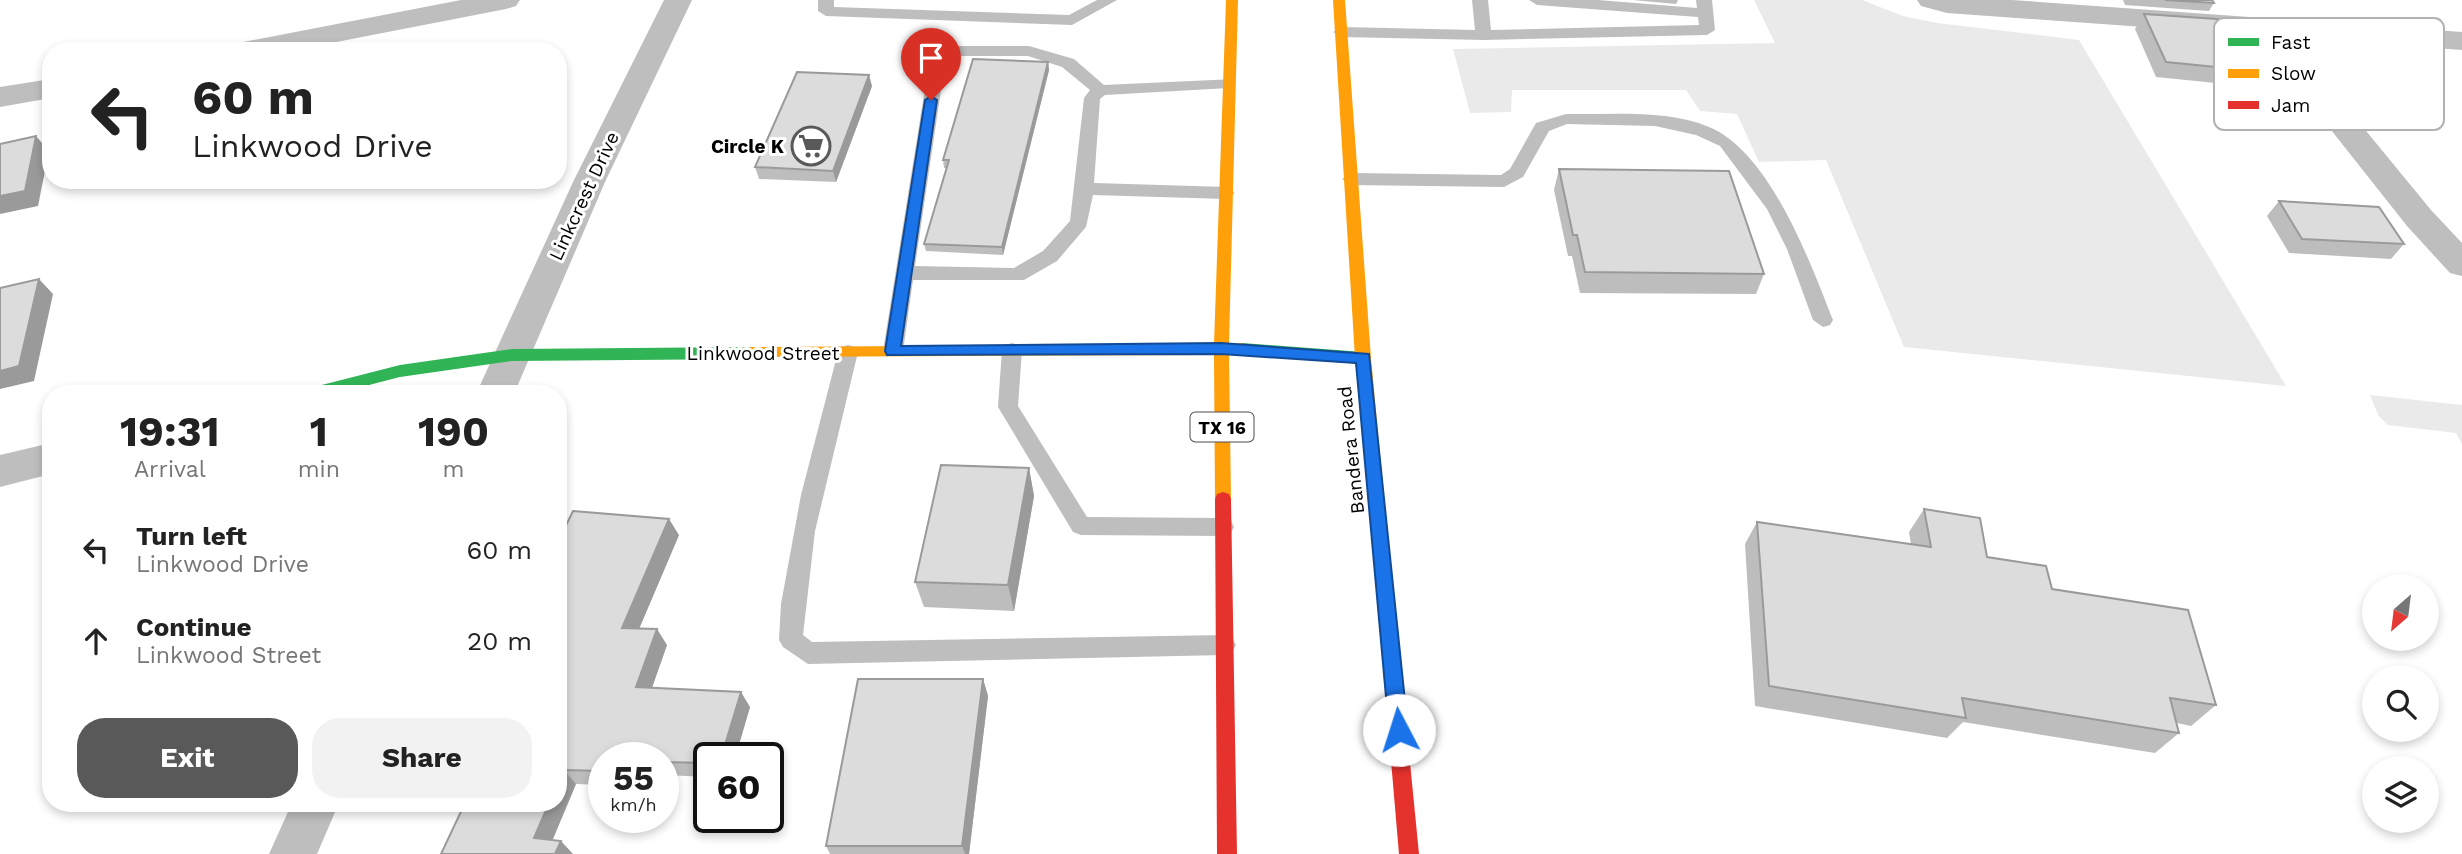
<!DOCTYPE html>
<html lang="en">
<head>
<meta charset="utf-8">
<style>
	:root { --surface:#fff; --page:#f2f2f2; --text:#222; --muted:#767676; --accent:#595959 }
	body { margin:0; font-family:"Work Sans",sans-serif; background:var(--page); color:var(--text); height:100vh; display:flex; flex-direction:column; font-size:26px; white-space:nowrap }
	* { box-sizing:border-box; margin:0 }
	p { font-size:23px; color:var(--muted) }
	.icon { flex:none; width:38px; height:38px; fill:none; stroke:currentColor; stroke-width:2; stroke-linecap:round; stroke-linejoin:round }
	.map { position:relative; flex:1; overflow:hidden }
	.details { position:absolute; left:42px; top:385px; width:525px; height:427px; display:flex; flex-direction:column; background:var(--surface); border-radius:28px; box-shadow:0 4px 10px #0003 }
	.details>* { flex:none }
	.hud { position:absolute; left:42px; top:42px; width:525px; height:147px; border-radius:28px; box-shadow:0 4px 10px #0003; background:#fff; color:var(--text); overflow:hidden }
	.needle { width:46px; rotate:208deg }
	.buttons { position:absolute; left:2362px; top:574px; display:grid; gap:14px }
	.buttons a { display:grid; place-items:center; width:77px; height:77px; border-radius:50%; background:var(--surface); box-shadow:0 4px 10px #0003; font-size:35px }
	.speed { position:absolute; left:588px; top:742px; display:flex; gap:14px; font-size:35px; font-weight:700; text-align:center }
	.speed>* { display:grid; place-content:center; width:91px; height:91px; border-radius:50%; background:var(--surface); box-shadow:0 4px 10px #0003; line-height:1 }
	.speed small { font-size:18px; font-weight:400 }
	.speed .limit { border:4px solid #111; border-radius:10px; background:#fff; color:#111 }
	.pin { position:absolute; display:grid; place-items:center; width:60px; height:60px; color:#fff; margin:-72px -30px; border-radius:50% 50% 50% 0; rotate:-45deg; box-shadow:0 0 7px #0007 }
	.pin .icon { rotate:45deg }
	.me { position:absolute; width:77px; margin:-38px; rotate:355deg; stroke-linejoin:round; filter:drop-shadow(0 0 5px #0008) }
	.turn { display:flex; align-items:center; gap:24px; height:147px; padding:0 35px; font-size:32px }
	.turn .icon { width:91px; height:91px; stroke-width:2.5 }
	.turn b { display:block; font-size:49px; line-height:60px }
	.eta { display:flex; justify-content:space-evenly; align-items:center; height:119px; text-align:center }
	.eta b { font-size:42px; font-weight:700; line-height:49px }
	.button { display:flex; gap:14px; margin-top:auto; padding:14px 35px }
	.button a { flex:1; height:80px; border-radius:28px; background:var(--accent); color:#fff; font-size:28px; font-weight:700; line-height:80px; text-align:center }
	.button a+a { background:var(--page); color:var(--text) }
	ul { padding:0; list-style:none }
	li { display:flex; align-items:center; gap:21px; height:91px; padding:0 35px }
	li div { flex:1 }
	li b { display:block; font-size:26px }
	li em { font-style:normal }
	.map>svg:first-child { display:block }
</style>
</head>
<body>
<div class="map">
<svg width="2462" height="854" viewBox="0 0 2462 854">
	<rect width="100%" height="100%" fill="#fff"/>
	<!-- green -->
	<path fill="#eaeaea" d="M1754 0H1862L1903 16 1937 23 2079 40 2286 386 1904 347 1826 160 1759 162 1737 114 1700 111 1686 90H1512L1511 112 1470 113 1453 49 1775 43Z
		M2370 395 2462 405V444L2456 433 2388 425 2378 415Z"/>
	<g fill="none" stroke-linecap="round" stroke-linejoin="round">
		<!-- lane -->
		<path fill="#bebebe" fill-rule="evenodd" d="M818 0H834V7L1069 15 1097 0H1117L1072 25 826 16 818 11Z
			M1472 0H1488L1491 30 1699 25 1698 17 1537 5 1529 0H1598L1697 8 1696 0H1712L1715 30 1707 35 1484 40 1341 37 1333 32 1341 27 1475 30Z
			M939 46H1029L1074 59 1104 85 1235 79V87L1229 88 1105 95 1100 99 1094 183 1226 187 1235 193 1226 199 1093 195 1086 227 1057 261 1024 280H913L903 351 900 356H886L883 351 931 51ZM946 56H1028L1062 67 1090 90 1084 98 1070 221 1043 251 1014 268 915 266Z
			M1566 114C1612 115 1666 109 1709 127 1770 152 1810 262 1833 320L1830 325 1823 327 1813 320 1787 249 1767 209 1720 146 1696 135 1655 126 1567 124 1549 131 1523 177 1504 187 1351 185 1342 179 1351 173 1501 175 1510 169 1536 123Z
			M1012 343 1019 345 1022 350 1018 406 1087 517 1223 518 1231 521 1234 527 1231 533 1223 536 1081 535 1073 532 998 407 1002 350 1005 345Z
			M848 345 855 347 858 352 815 531 803 635 812 642 1224 635 1232 638 1236 645 1232 652 1224 655 808 664 783 647 779 640 781 604 801 495 838 352 841 347Z"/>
		<!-- street -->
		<path fill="#bebebe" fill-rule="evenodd" d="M461 0H520L516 6 506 9 290 51H228L232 45 243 42Z
			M664 0H692L605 182 514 394H476L573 182Z
			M1917 0H2012L2462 32V50L2289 37 2431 210 2462 243V276L2450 273 2407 226 2256 35 1947 13 1921 6Z
			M51 79V98L0 107V87Z
			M51 443V474L0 487V455Z
			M292 803H339L317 854H269Z"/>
		<!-- fast -->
		<path fill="#30b455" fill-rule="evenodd" d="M1242 343 1363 352 1371 358 1363 364 1242 355 1234 349Z
			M750 347 758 353 750 359 512 361 400 377 334 394H302L310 388 400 365 512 349Z"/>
		<!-- slow -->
		<path fill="#ff9f0a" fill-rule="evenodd" d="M1226 0H1238L1229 344 1242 343 1250 349 1242 355H1229L1231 499 1229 504H1217L1215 499 1214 355 745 357 742 353 750 347 1214 344Z
			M1333 0H1345L1371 358 1388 539 1386 544 1380 546 1374 544 1372 539 1355 358Z"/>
		<!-- jam -->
		<path fill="#e5322d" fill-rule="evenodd" d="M1223 492 1229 494 1231 499 1237 854H1217L1215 499 1217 494Z
			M1380 532 1386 534 1388 539 1419 854H1399L1372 539 1374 534Z"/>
	</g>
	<!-- wall -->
	<path fill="#bdbdbd" d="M1633 0H1678L1676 4Z
		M2123 0H2212L2214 3 2209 11 2125 5Z
		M2144 14 2257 71 2246 86 2156 77 2135 29Z
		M1048 62 1049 70 1003 255 926 251 924 244 947 168H944L943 160Z
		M872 86 836 182 759 179 755 167Z
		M1559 169 1764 274 1756 294 1580 293 1572 256H1568L1554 190Z
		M2279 201 2404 244 2391 259 2289 253 2267 216Z
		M1029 468 1034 496 1014 611 924 607 915 582Z
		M1924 509 1987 557 2052 589 2216 705 2191 726 2177 723 2179 733 2155 753 1963 722 1947 738 1755 706 1745 544 1757 522 1911 544 1909 532Z
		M679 535 639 629 667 645 652 687 750 707 735 758H709V777L663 775V758H604V785L576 784 552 840 573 854 465 803H558V542Z
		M983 679 988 696 969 854H830L826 846Z"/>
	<!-- shaded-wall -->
	<path fill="#9a9a9a" d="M1048 62 1049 70 1003 255 1002 247Z
		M869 75 872 86 836 182 833 171Z
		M36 136 49 151 38 206 0 214V196Z
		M57 180H74L60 183Z
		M39 279 53 294 34 381 0 389V371Z
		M1029 468 1034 496 1014 611 1008 585Z
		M669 519 679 535 633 643 622 628Z
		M657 629 667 645 647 702 636 687Z
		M983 679 988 696 969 854H965L962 846Z
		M741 692 750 707 735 758H721Z
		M564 770 576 784 548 851 534 838 549 803H558V782Z
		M561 841 573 854H555Z"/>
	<!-- building -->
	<path fill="#dcdcdc" stroke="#9a9a9a" stroke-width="2" d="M2165 0H2212L2214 3Z
		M2144 14 2231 20 2257 71 2166 62Z
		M460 48V51H444Z
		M973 59 1048 62 1002 247 924 244 949 160H943Z
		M797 72 869 75 833 171 755 167Z
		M36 136 25 191 0 196V144Z
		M51 154V167L46 168Z
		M1559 169 1729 171 1764 274 1585 272 1577 235H1573Z
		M2279 201 2379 207 2404 244 2302 239Z
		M39 279 19 366 0 371V288Z
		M941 465 1029 468 1008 585 915 582Z
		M1924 509 1980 518 1987 557 2046 566 2052 589 2188 610 2216 705 2170 698 2179 733 1962 698 1966 718 1769 686 1757 522 1931 547Z
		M573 511 669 519 622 628 657 629 636 687 741 692 721 758H709V763L663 762V758H604V771L564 770 558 782V542Z
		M858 679H983L962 846H826Z
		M465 803H549L534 838 561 841 555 854H441Z"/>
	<!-- route -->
	<path fill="#1a73e8" stroke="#114b97" stroke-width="2" d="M931 96 937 100 901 346 1221 343 1369 354 1408 730 1405 736 1399 738 1392 736 1389 730 1356 363 1221 354 887 355 885 351 925 100Z"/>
	<!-- icons -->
	<defs>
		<symbol id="supermarket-ring" viewBox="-11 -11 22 22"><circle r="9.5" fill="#fff" stroke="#595959" stroke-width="1.5"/><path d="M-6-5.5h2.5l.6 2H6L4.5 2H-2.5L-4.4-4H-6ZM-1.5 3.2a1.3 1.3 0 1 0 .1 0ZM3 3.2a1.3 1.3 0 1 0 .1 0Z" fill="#595959"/></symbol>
	</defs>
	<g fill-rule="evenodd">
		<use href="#supermarket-ring" x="789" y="124" width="44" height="44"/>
	</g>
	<g text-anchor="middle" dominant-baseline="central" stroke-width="6" stroke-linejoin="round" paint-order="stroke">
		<!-- shield labels -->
		<rect fill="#fff" stroke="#4c4c4c" stroke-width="2" x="1190.5" y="412.5" width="63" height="29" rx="5"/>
		<g font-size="18" font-weight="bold" fill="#000">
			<text x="1222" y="427">TX 16</text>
		</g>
		<!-- poi labels -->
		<g font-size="19" font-weight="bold" fill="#000" stroke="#fff" text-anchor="end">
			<text x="784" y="146">Circle K</text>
		</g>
		<!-- street labels -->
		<g font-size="19" fill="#000" stroke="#fff">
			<text transform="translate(584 196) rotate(-65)">Linkcrest Drive</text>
			<text x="763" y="353">Linkwood Street</text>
			<text transform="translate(1351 450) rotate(-96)">Bandera Road</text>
		</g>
	</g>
	<!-- legend -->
	<rect x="2214" y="18" width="230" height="112" rx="10" fill="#fff" stroke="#b2b2b2" stroke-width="2"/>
	<rect x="2228" y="38" width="31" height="8" fill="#30b455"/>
	<rect x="2228" y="69" width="31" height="9" fill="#ff9f0a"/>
	<rect x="2228" y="101" width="31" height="8" fill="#e5322d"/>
	<g font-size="19" fill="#000">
		<text x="2271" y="49">Fast</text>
		<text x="2271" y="80">Slow</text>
		<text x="2271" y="112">Jam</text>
	</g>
</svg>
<div class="buttons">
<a><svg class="needle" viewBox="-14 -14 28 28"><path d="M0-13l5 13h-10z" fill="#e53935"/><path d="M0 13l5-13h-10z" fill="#767676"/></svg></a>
<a><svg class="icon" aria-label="search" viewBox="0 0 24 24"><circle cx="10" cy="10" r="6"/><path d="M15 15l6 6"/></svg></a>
<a><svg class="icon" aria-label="layers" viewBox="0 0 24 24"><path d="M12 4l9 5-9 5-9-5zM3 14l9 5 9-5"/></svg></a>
</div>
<div class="speed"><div>55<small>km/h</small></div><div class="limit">60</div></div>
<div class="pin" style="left:931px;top:100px;background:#d93025"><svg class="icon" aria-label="arrive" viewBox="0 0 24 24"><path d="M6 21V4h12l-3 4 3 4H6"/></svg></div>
<svg class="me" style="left:1399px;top:730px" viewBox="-20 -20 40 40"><circle r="19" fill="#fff"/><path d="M0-13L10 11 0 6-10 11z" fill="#1a73e8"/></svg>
<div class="hud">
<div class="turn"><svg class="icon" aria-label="left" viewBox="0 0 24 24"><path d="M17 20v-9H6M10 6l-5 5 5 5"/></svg><div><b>60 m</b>Linkwood Drive</div></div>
</div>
<section class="details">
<div class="eta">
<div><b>19:31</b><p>Arrival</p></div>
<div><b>1</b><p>min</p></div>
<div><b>190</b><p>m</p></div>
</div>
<ul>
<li><svg class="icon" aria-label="left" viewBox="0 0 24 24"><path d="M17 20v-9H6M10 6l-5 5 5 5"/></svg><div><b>Turn left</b><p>Linkwood Drive</p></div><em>60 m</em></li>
<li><svg class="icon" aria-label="ahead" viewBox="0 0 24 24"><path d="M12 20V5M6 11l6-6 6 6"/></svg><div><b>Continue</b><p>Linkwood Street</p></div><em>20 m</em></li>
</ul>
<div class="button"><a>Exit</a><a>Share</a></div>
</section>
</div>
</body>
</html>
